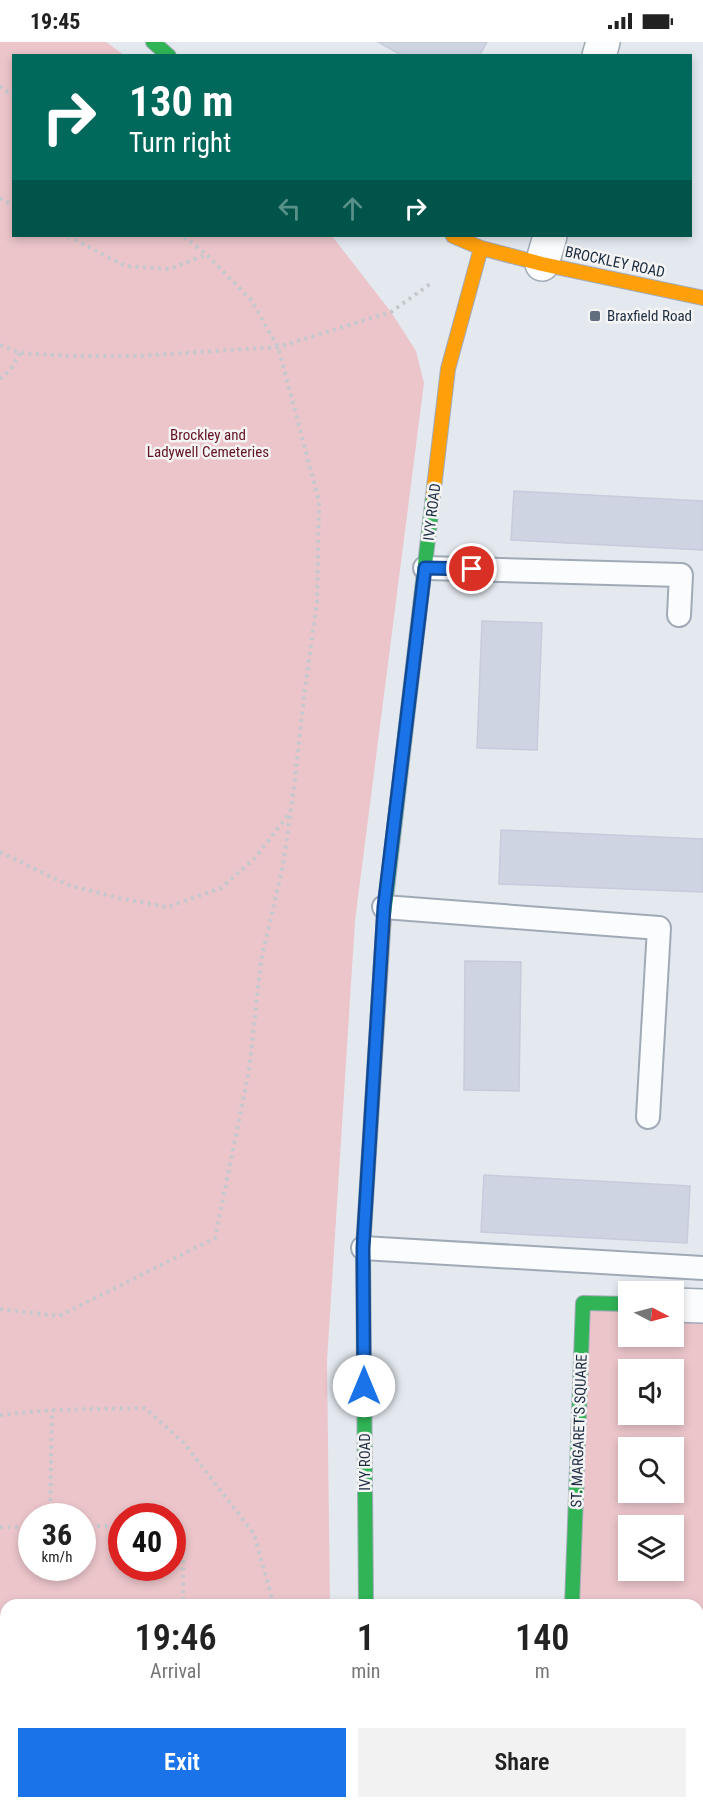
<!DOCTYPE html>
<html lang="en">
<head>
<meta charset="utf-8">
<style>
	:root { --surface:#fff; --page:#f2f2f2; --text:#222; --muted:#767676; --accent:#1a73e8 }
	body { margin:0; font-family:"Roboto Condensed",sans-serif; background:var(--page); color:var(--text); height:100vh; display:flex; flex-direction:column; font-size:22px; white-space:nowrap }
	* { box-sizing:border-box; margin:0 }
	p { font-size:20px; color:var(--muted) }
	.icon { flex:none; width:33px; height:33px; fill:none; stroke:currentColor; stroke-width:2; stroke-linecap:round; stroke-linejoin:round }
	.map { position:relative; flex:1; overflow:hidden }
	.panel { position:absolute; left:0px; top:1557px; width:704px; height:210px; display:flex; flex-direction:column; background:var(--surface); border-radius:18px 18px 0 0; box-shadow:0 3px 9px #0003 }
	.panel>* { flex:none }
	.hud { position:absolute; left:12px; top:12px; width:680px; height:183px; border-radius:0px; box-shadow:0 3px 9px #0003; background:#00695c; color:#fff; overflow:hidden }
	.needle { width:39px; rotate:96deg }
	.buttons { position:absolute; left:618px; top:1239px; display:grid; gap:12px }
	.buttons a { display:grid; place-items:center; width:66px; height:66px; border-radius:0px; background:var(--surface); box-shadow:0 3px 9px #0003; font-size:30px }
	.speed { position:absolute; left:18px; top:1461px; display:flex; gap:12px; font-size:30px; font-weight:700; text-align:center }
	.speed>* { display:grid; place-content:center; width:78px; height:78px; border-radius:50%; background:var(--surface); box-shadow:0 3px 9px #0003; line-height:1 }
	.speed small { font-size:15px; font-weight:400 }
	.speed .limit { border:9px solid #d22; background:#fff; color:#111 }
	.pin { position:absolute; display:grid; place-items:center; width:51px; height:51px; color:#fff; margin:-26px; border:3px solid #fff; border-radius:50%; box-shadow:0 2px 6px #0007 }
	.me { position:absolute; width:66px; margin:-33px; rotate:0deg; stroke-linejoin:round; filter:drop-shadow(0 0 4px #0008) }
	.turn { display:flex; align-items:center; gap:21px; height:126px; padding:0 18px; font-size:27px }
	.turn .icon { width:78px; height:78px; stroke-width:2.5 }
	.turn b { display:block; font-size:42px; line-height:51px }
	.lanes { display:flex; align-items:center; height:57px; padding:0 18px; background:#0003; justify-content:center; gap:30px; direction:ltr }
	.lanes .off { opacity:.35 }
	.eta { display:flex; justify-content:space-evenly; align-items:center; height:102px; text-align:center }
	.eta b { font-size:36px; font-weight:600; line-height:42px }
	.cta { display:flex; gap:12px; margin-top:auto; padding:12px 18px }
	.cta a { flex:1; height:69px; border-radius:0px; background:var(--accent); color:#fff; font-size:24px; font-weight:600; line-height:69px; text-align:center }
	.cta a+a { background:var(--page); color:var(--text) }
	.status { display:flex; justify-content:space-between; align-items:center; height:42px; padding:0 30px; background:var(--surface); direction:ltr }
	.status svg { height:16px; fill:currentColor }
	.map>svg:first-child { display:block }
</style>
</head>
<body>
<div class="status"><b>19:45</b><svg viewBox="0 0 49 12"><path d="M0 12V9h3v3zM5 12V6h3v6zM10 12V3h3v9zM15 12V0h3v12zM26 1h20v11H26zM47 4h2v5h-2z"/></svg></div>
<div class="map">
<svg width="703" height="1767" viewBox="0 0 703 1767">
	<rect width="100%" height="100%" fill="#e4e9f0"/>
	<!-- green -->
	<path fill="#ebc5ca" fill-rule="evenodd" d="M0 0H106L124 13 14 14V194H332L391 270 416 309 424 341 355 879 327 1319 330 1563H6V1761H332V1767H0ZM32 1474H82V1526H32ZM122 1474H172V1526H122Z
		M583 1261 628 1262V1294H674V1263L703 1264V1636L698 1635V1563H572ZM628 1328H674V1372H628ZM628 1406H674V1450H628ZM628 1484H674V1528H628Z"/>
	<!-- building -->
	<path fill="#cfd4e3" stroke="#c7cbdb" stroke-width="1.5" d="M378 0H487L479 14H403Z
		M514 449 703 459V508L511 498Z
		M482 579 542 581 537 708 477 706Z
		M501 788 703 797V850L499 842Z
		M465 919 521 920 519 1049 464 1048Z
		M484 1133 690 1144 687 1201 481 1190Z"/>
	<g fill="none" stroke-linecap="round" stroke-linejoin="round">
		<defs>
			<path id="lane" d="M425 526 681 533 679 573
				M384 865 659 886 648 1075
				M363 1206 703 1226"/>
			<path id="street" d="M599 14 603 0
				M542 222 550 194
				M674 1263 703 1264
				M698 1635 703 1636
				M368 1761V1767"/>
			<path id="fast" d="M153 0 169 14
				M384 873 433 454
				M366 1563 363 1206 369 1110
				M572 1563 583 1261 628 1262"/>
			<path id="slow" d="M453 194 481 206 542 222 703 256
				M433 454 448 327 481 206
				M369 1110 384 873"/>
		</defs>
		<!-- lane casing -->
		<use href="#lane" stroke="#a0aab7" stroke-width="26"/>
		<!-- street casing -->
		<use href="#street" stroke="#a0aab7" stroke-width="36"/>
		<!-- fast casing -->
		<use href="#fast" stroke="#a0aab7" stroke-width="16"/>
		<!-- slow casing -->
		<use href="#slow" stroke="#a0aab7" stroke-width="16"/>
		<!-- path -->
		<path stroke="#c5c9ce" stroke-width="4" stroke-dasharray="3 4.5" stroke-linecap="butt" d="M0 44 14 55
			M0 156 14 164
			M68 194 125 224 169 227 206 213
			M0 303 20 311 71 314H138L278 305 391 270 430 242
			M0 337 11 327 20 311
			M0 810 68 843 119 856 167 865 221 846 254 817 289 772
			M0 1267 59 1274 215 1196 249 1029 261 919 283 823 294 745 305 646 317 560 319 459 278 305 251 258 206 212 183 194
			M0 1373 52 1368 145 1366 184 1401 254 1492 274 1563
			M50 1474 52 1368
			M82 1484H122
			M172 1484H183V1563
			M0 1485H32
			M0 1747H6
			M52 1767V1761
			M269 1767 272 1761"/>
		<!-- lane -->
		<use href="#lane" stroke="#fbfcfd" stroke-width="22"/>
		<!-- street -->
		<use href="#street" stroke="#fbfcfd" stroke-width="33"/>
		<!-- fast -->
		<use href="#fast" stroke="#30b455" stroke-width="14"/>
		<!-- slow -->
		<use href="#slow" stroke="#ff9f0a" stroke-width="14"/>
	</g>
	<g fill="none" stroke-linecap="round" stroke-linejoin="round">
		<defs>
			<path id="route" d="M364 1344 363 1206 384 865 425 526 472 527"/>
		</defs>
		<!-- route casing -->
		<use href="#route" stroke="#114b97" stroke-width="15"/>
		<!-- route -->
		<use href="#route" stroke="#1a73e8" stroke-width="10"/>
	</g>
	<!-- markers -->
	<rect fill="#616e7e" stroke="#f4f4f4" stroke-width="2" x="589" y="268" width="12" height="12" rx="3"/>
	<g text-anchor="middle" dominant-baseline="central" stroke-width="5" stroke-linejoin="round" paint-order="stroke">
		<!-- street labels -->
		<g font-size="15" fill="#1b2c41" stroke="#f4f4f4">
			<text transform="translate(615 220) rotate(12)">BROCKLEY ROAD</text>
			<text transform="translate(432 470) rotate(-83)">IVY ROAD</text>
			<text transform="translate(579 1389) rotate(-88)">ST. MARGARET'S SQUARE</text>
			<text transform="translate(365 1420) rotate(-90)">IVY ROAD</text>
		</g>
		<!-- poi labels -->
		<g font-size="15" fill="#1b2c41" stroke="#f4f4f4" text-anchor="start">
			<text x="607" y="274">Braxfield Road</text>
		</g>
		<!-- park labels -->
		<g font-size="15" fill="#631222" stroke="#f4f4f4">
			<text x="208" y="393">Brockley and<tspan x="208" dy="17">Ladywell Cemeteries</tspan></text>
		</g>
	</g>
</svg>
<div class="buttons">
<a><svg class="needle" viewBox="-14 -14 28 28"><path d="M0-13l5 13h-10z" fill="#e53935"/><path d="M0 13l5-13h-10z" fill="#767676"/></svg></a>
<a><svg class="icon" aria-label="sound" viewBox="0 0 24 24"><path d="M4 9h4l5-4v14l-5-4H4zM17 9q2 3 0 6"/></svg></a>
<a><svg class="icon" aria-label="search" viewBox="0 0 24 24"><circle cx="10" cy="10" r="6"/><path d="M15 15l6 6"/></svg></a>
<a><svg class="icon" aria-label="layers" viewBox="0 0 24 24"><path d="M12 4l9 5-9 5-9-5zM3 14l9 5 9-5"/></svg></a>
</div>
<div class="speed"><div>36<small>km/h</small></div><div class="limit">40</div></div>
<div class="pin" style="left:472px;top:527px;background:#d93025"><svg class="icon" aria-label="arrive" viewBox="0 0 24 24"><path d="M6 21V4h12l-3 4 3 4H6"/></svg></div>
<svg class="me" style="left:364px;top:1344px" viewBox="-20 -20 40 40"><circle r="19" fill="#fff"/><path d="M0-13L10 11 0 6-10 11z" fill="#1a73e8"/></svg>
<div class="hud">
<div class="turn"><svg class="icon" aria-label="right" viewBox="0 0 24 24"><path d="M7 20v-9h11M14 6l5 5-5 5"/></svg><div><b>130 m</b>Turn right</div></div>
<div class="lanes"><svg class="icon off" aria-label="left" viewBox="0 0 24 24"><path d="M17 20v-9H6M10 6l-5 5 5 5"/></svg><svg class="icon off" aria-label="ahead" viewBox="0 0 24 24"><path d="M12 20V5M6 11l6-6 6 6"/></svg><svg class="icon" aria-label="right" viewBox="0 0 24 24"><path d="M7 20v-9h11M14 6l5 5-5 5"/></svg></div>
</div>
<section class="panel">
<div class="eta">
<div><b>19:46</b><p>Arrival</p></div>
<div><b>1</b><p>min</p></div>
<div><b>140</b><p>m</p></div>
</div>
<div class="cta"><a>Exit</a><a>Share</a></div>
</section>
</div>
</body>
</html>
